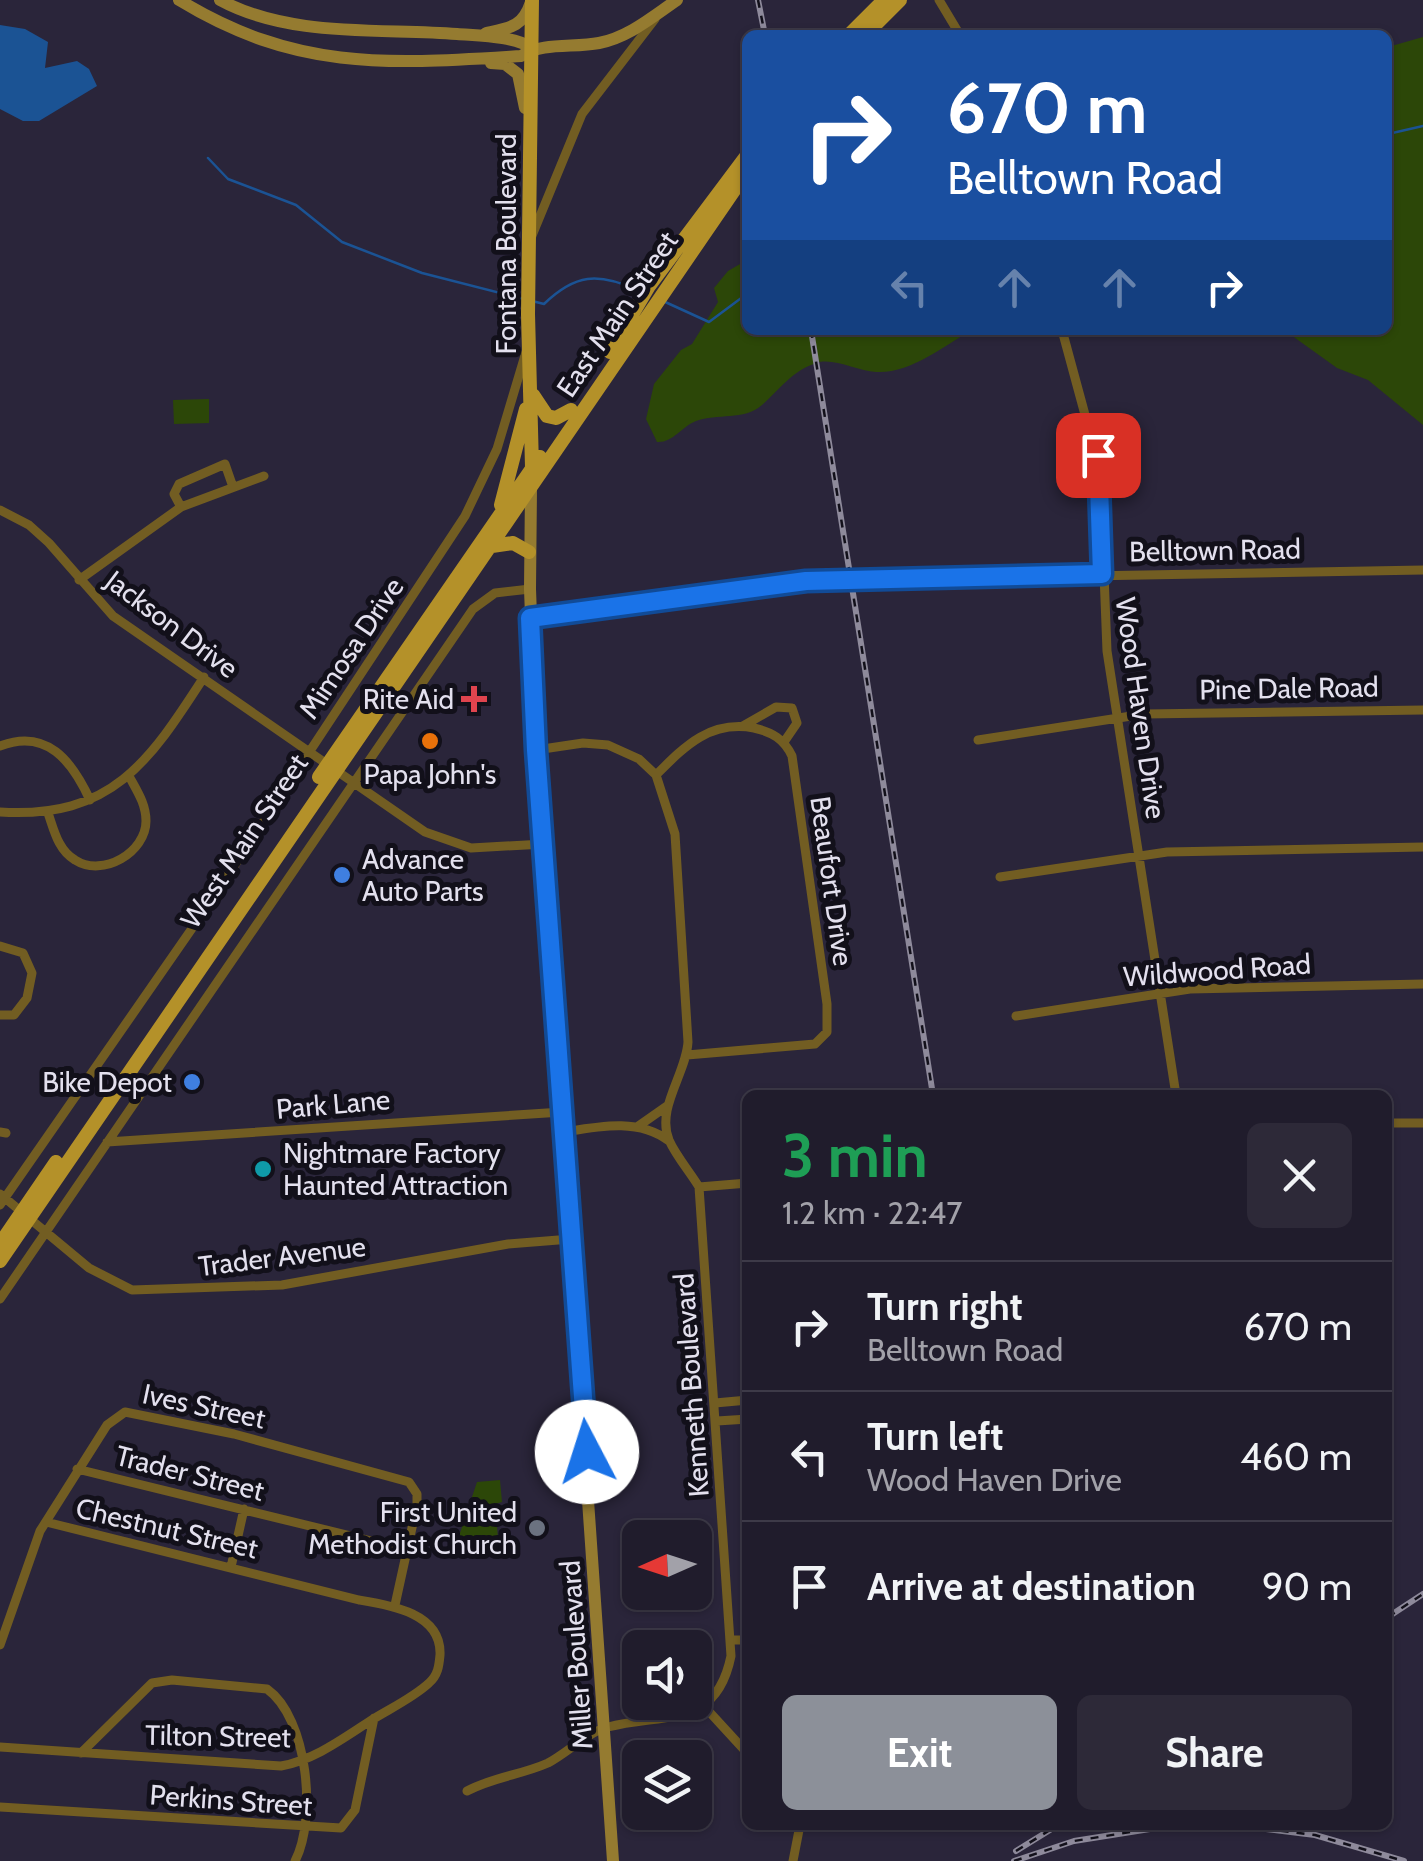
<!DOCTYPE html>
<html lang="en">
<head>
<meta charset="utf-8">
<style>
	:root { --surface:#201c2c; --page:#2d2938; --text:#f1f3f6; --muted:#a2a1a9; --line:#3d3a48; --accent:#8c9099 }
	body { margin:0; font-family:Cabin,sans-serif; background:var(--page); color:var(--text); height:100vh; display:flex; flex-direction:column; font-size:38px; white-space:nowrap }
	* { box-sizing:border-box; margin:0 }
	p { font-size:32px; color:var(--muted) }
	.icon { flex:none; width:55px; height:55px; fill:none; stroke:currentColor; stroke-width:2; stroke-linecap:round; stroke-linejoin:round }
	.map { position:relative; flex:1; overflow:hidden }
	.side { position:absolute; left:742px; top:1090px; width:650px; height:740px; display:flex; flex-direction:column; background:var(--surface); border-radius:15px; box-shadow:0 2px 8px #0004,0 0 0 2px var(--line) }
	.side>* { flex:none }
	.banner { position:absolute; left:742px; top:30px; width:650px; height:305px; border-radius:15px; box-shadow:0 2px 8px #0004,0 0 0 2px var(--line); background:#1a4fa0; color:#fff; overflow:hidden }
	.needle { width:65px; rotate:267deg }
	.controls { position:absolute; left:622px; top:1520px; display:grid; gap:20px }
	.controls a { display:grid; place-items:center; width:90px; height:90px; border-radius:15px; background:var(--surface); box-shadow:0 2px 8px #0004,0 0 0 2px var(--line); font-size:50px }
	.pin { position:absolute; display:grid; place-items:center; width:85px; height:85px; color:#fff; margin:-42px; border-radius:20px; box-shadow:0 5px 15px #0006 }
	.me { position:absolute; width:110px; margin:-55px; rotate:355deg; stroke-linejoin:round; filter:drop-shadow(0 0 8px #0008) }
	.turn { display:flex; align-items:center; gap:35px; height:210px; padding:0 40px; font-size:45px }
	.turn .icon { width:130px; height:130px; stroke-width:2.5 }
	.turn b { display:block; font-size:70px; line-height:85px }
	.lanes { display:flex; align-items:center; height:95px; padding:0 40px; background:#0003; justify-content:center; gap:50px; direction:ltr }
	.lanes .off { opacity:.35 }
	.round { display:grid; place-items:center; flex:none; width:105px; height:105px; border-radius:15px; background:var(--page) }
	.headline { display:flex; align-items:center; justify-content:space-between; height:170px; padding:0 40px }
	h1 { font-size:60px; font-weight:800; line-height:75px; color:#1e9e55 }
	.action { display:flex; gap:20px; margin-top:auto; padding:20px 40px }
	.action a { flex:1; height:115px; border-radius:15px; background:var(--accent); color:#fff; font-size:40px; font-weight:800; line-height:115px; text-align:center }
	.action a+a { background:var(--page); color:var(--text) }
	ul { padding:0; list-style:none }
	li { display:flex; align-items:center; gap:30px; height:130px; padding:0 40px; border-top:2px solid var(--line) }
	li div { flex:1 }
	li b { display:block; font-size:38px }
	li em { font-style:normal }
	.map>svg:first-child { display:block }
</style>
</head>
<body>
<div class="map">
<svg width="1423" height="1861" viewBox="0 0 1423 1861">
	<rect width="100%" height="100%" fill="#2a253a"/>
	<!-- green -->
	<path fill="#2c4708" d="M1423 37V425L1368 380 1337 368 1284 330H1388V47Z
		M747 260 748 330H972C944 346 910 374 876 372 857 371 833 357 816 363 792 371 779 390 762 405 744 421 717 413 696 421 681 427 673 443 657 442L646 419 654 384 681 350 692 344 718 302 714 288 728 271Z
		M209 399V423L174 424 173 400Z
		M500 1480 502 1502 495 1504 498 1538 491 1541 459 1536 477 1482Z"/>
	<!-- water -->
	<path fill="#1b5394" d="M0 25 25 29 48 42 45 68 77 61 89 69 97 86 39 121H23L0 109Z"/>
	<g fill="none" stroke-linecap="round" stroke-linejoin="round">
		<!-- stream -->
		<path stroke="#1b5394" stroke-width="2.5" d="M1388 134 1423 126
			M208 158 228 179 296 205 342 242 422 273 524 299
			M532 301 544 304C575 274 598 272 637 290
			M663 301 709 322 748 293"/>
		<!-- street -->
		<path stroke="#725d22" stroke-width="9" d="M939 0 960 35
			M531 238 582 114 655 19
			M1062 330 1100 470 1107 651 1176 1095
			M181 507 174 494 179 484 225 464 233 487
			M0 510 29 525 49 543 113 616 425 832 471 848 544 844
			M79 580 181 507 264 476
			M531 618 806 581 1423 570
			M743 726 776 707 792 708 797 723 784 742
			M978 740 1144 714 1423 710
			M0 746C47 728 72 761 90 800
			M656 775C685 746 710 720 754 728 772 732 784 739 792 756L827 1004V1032L815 1044 687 1055
			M0 812C112 819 149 762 204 677
			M48 813C54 830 58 850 75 860 103 878 146 852 146 821 146 804 137 791 129 776
			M1000 877 1167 852 1423 847
			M0 946 23 953 32 973 27 998 14 1015H0
			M1016 1016 1190 989 1423 984
			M1388 1123H1423
			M637 1127 667 1106
			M0 1132 6 1133
			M564 1132C600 1126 639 1118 669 1141
			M107 1142 562 1112
			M699 1187 748 1183
			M0 1194 89 1268 132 1290 282 1285 508 1244 571 1239
			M0 1205 209 904 465 516 497 449 526 352
			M0 1299 473 609 495 593 530 589
			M715 1403 748 1400
			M717 1421 748 1419
			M77 1469 408 1550
			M231 1567 244 1509
			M731 1640H748
			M0 1645 40 1531 107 1425 125 1412 234 1434 409 1482 417 1494V1505L395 1605
			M703 1705 748 1754
			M0 1747 281 1766C314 1760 342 1739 370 1721 389 1709 413 1698 429 1683 438 1675 439 1666 440 1655 442 1613 390 1605 359 1600L46 1522
			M81 1753 152 1683 172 1680 267 1689C308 1718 317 1819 295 1861
			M467 1791C493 1777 521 1775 548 1763 567 1753 588 1732 608 1727 664 1712 716 1730 731 1656L699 1187C690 1172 676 1156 669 1140 656 1108 686 1074 688 1042L675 834 656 775 639 759 608 745 583 743 536 750
			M0 1807 341 1828 355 1810 374 1718
			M793 1861 800 1825"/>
		<!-- secondary -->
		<path stroke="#957b30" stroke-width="12" d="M179 0C297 72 390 64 521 56 543 42 573 48 599 43 629 37 652 17 677 0
			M220 0C290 38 381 28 457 34 482 36 512 36 533 48
			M486 33C510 28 523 27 531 2
			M491 63 505 64 518 74 525 108
			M531 488 530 589 536 750 613 1861"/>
		<!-- primary -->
		<path stroke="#b49129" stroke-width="14" d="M532 0 528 314 532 467
			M849 35 884 0
			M865 35 900 0
			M610 352 649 286 748 154
			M533 395 547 416 556 418 571 410
			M501 505 526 409
			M492 546 513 543 529 552
			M319 777 540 457
			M0 1244 56 1162
			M0 1261 748 170"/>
		<defs>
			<path id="rail" d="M758 0 765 35
				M811 330 933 1095
				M1388 1617 1423 1594
				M1233 1825 1315 1835 1404 1861
				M1016 1851 1058 1825
				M1014 1861 1074 1841 1175 1825"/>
		</defs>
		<!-- rail casing -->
		<use href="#rail" stroke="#8e8a9b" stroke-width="6"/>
		<!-- rail -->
		<use href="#rail" stroke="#12101a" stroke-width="2.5" stroke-dasharray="8" stroke-linecap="butt"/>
	</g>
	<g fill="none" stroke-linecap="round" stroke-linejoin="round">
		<defs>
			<path id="route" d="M587 1452 536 750 530 618 806 581 1102 574 1098 455"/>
		</defs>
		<!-- route casing -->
		<use href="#route" stroke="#114b97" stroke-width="25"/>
		<!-- route -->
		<use href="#route" stroke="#1a73e8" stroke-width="18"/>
	</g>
	<!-- markers -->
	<path fill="#e0444e" stroke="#12101a" stroke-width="4" d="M469 684h10v10h10v10h-10v10h-10v-10h-10v-10h10z"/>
	<circle fill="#e8710a" stroke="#12101a" stroke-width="4" cx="430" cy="741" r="10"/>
	<g fill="#3f7fe0" stroke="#12101a" stroke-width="4">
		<circle cx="342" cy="875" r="10"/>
		<circle cx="192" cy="1082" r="10"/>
	</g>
	<circle fill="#0f9aa8" stroke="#12101a" stroke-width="4" cx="263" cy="1169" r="10"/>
	<circle fill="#6b7280" stroke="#12101a" stroke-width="4" cx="537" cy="1528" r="10"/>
	<g text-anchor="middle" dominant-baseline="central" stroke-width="10" stroke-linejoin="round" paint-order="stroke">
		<!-- street labels -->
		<g font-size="28" fill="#e3e0ee" stroke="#12101a">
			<text transform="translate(506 244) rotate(-90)">Fontana Boulevard</text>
			<text transform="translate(617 314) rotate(-56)">East Main Street</text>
			<text transform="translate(1215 550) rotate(-1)">Belltown Road</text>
			<text transform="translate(172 624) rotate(37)">Jackson Drive</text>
			<text transform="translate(351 648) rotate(-56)">Mimosa Drive</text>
			<text transform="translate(1289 688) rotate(-1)">Pine Dale Road</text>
			<text transform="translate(1141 708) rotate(82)">Wood Haven Drive</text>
			<text transform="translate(244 841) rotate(-56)">West Main Street</text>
			<text transform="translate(832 881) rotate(82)">Beaufort Drive</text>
			<text transform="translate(1217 970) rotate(-4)">Wildwood Road</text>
			<text transform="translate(333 1104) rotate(-5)">Park Lane</text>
			<text transform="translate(282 1256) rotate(-7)">Trader Avenue</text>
			<text transform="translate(691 1385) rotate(-94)">Kenneth Boulevard</text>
			<text transform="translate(204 1406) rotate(12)">Ives Street</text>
			<text transform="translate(190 1473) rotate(14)">Trader Street</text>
			<text transform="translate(167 1528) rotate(13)">Chestnut Street</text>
			<text transform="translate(576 1655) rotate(-94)">Miller Boulevard</text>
			<text transform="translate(218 1736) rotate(1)">Tilton Street</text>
			<text transform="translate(231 1800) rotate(4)">Perkins Street</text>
		</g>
		<!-- poi labels -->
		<g font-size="28" fill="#e3e0ee" stroke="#12101a" text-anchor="end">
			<text x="454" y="699">Rite Aid</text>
			<text x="430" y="774" text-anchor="middle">Papa John's</text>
			<text x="362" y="859" text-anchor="start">Advance<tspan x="362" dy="32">Auto Parts</tspan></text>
			<text x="172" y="1082">Bike Depot</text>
			<text x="283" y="1153" text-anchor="start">Nightmare Factory<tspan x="283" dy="32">Haunted Attraction</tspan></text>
			<text x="517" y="1512">First United<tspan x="517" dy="32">Methodist Church</tspan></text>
		</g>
	</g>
</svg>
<div class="controls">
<a><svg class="needle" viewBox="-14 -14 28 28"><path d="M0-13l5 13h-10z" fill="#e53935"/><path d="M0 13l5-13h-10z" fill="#a2a1a9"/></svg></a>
<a><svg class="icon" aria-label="sound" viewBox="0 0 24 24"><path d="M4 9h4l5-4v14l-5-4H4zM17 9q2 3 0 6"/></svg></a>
<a><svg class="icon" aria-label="layers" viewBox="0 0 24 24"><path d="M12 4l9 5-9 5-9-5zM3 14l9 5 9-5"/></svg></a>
</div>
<div class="pin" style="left:1098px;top:455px;background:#d93025"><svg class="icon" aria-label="arrive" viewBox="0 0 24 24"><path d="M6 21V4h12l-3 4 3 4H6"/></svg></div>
<svg class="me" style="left:587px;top:1452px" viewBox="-20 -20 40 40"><circle r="19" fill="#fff"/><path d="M0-13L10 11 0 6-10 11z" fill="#1a73e8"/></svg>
<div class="banner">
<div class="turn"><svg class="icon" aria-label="right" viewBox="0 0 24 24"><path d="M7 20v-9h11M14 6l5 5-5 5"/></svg><div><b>670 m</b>Belltown Road</div></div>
<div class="lanes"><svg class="icon off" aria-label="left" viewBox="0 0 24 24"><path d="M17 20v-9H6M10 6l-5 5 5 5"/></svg><svg class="icon off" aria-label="ahead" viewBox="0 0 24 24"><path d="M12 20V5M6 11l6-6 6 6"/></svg><svg class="icon off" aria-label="ahead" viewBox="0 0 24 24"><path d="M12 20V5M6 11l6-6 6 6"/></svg><svg class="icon" aria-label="right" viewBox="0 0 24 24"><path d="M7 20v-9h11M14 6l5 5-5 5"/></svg></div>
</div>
<section class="side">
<div class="headline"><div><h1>3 min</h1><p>1.2 km · 22:47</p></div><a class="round"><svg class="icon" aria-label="close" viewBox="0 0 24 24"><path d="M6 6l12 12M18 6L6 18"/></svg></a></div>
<ul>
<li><svg class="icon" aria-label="right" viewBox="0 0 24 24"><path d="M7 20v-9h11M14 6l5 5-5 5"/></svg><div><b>Turn right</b><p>Belltown Road</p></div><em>670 m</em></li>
<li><svg class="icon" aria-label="left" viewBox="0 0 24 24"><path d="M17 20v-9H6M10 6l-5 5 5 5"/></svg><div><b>Turn left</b><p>Wood Haven Drive</p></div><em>460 m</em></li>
<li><svg class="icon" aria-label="arrive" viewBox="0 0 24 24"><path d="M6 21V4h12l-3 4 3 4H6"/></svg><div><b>Arrive at destination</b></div><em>90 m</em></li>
</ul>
<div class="action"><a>Exit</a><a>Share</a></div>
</section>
</div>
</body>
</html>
